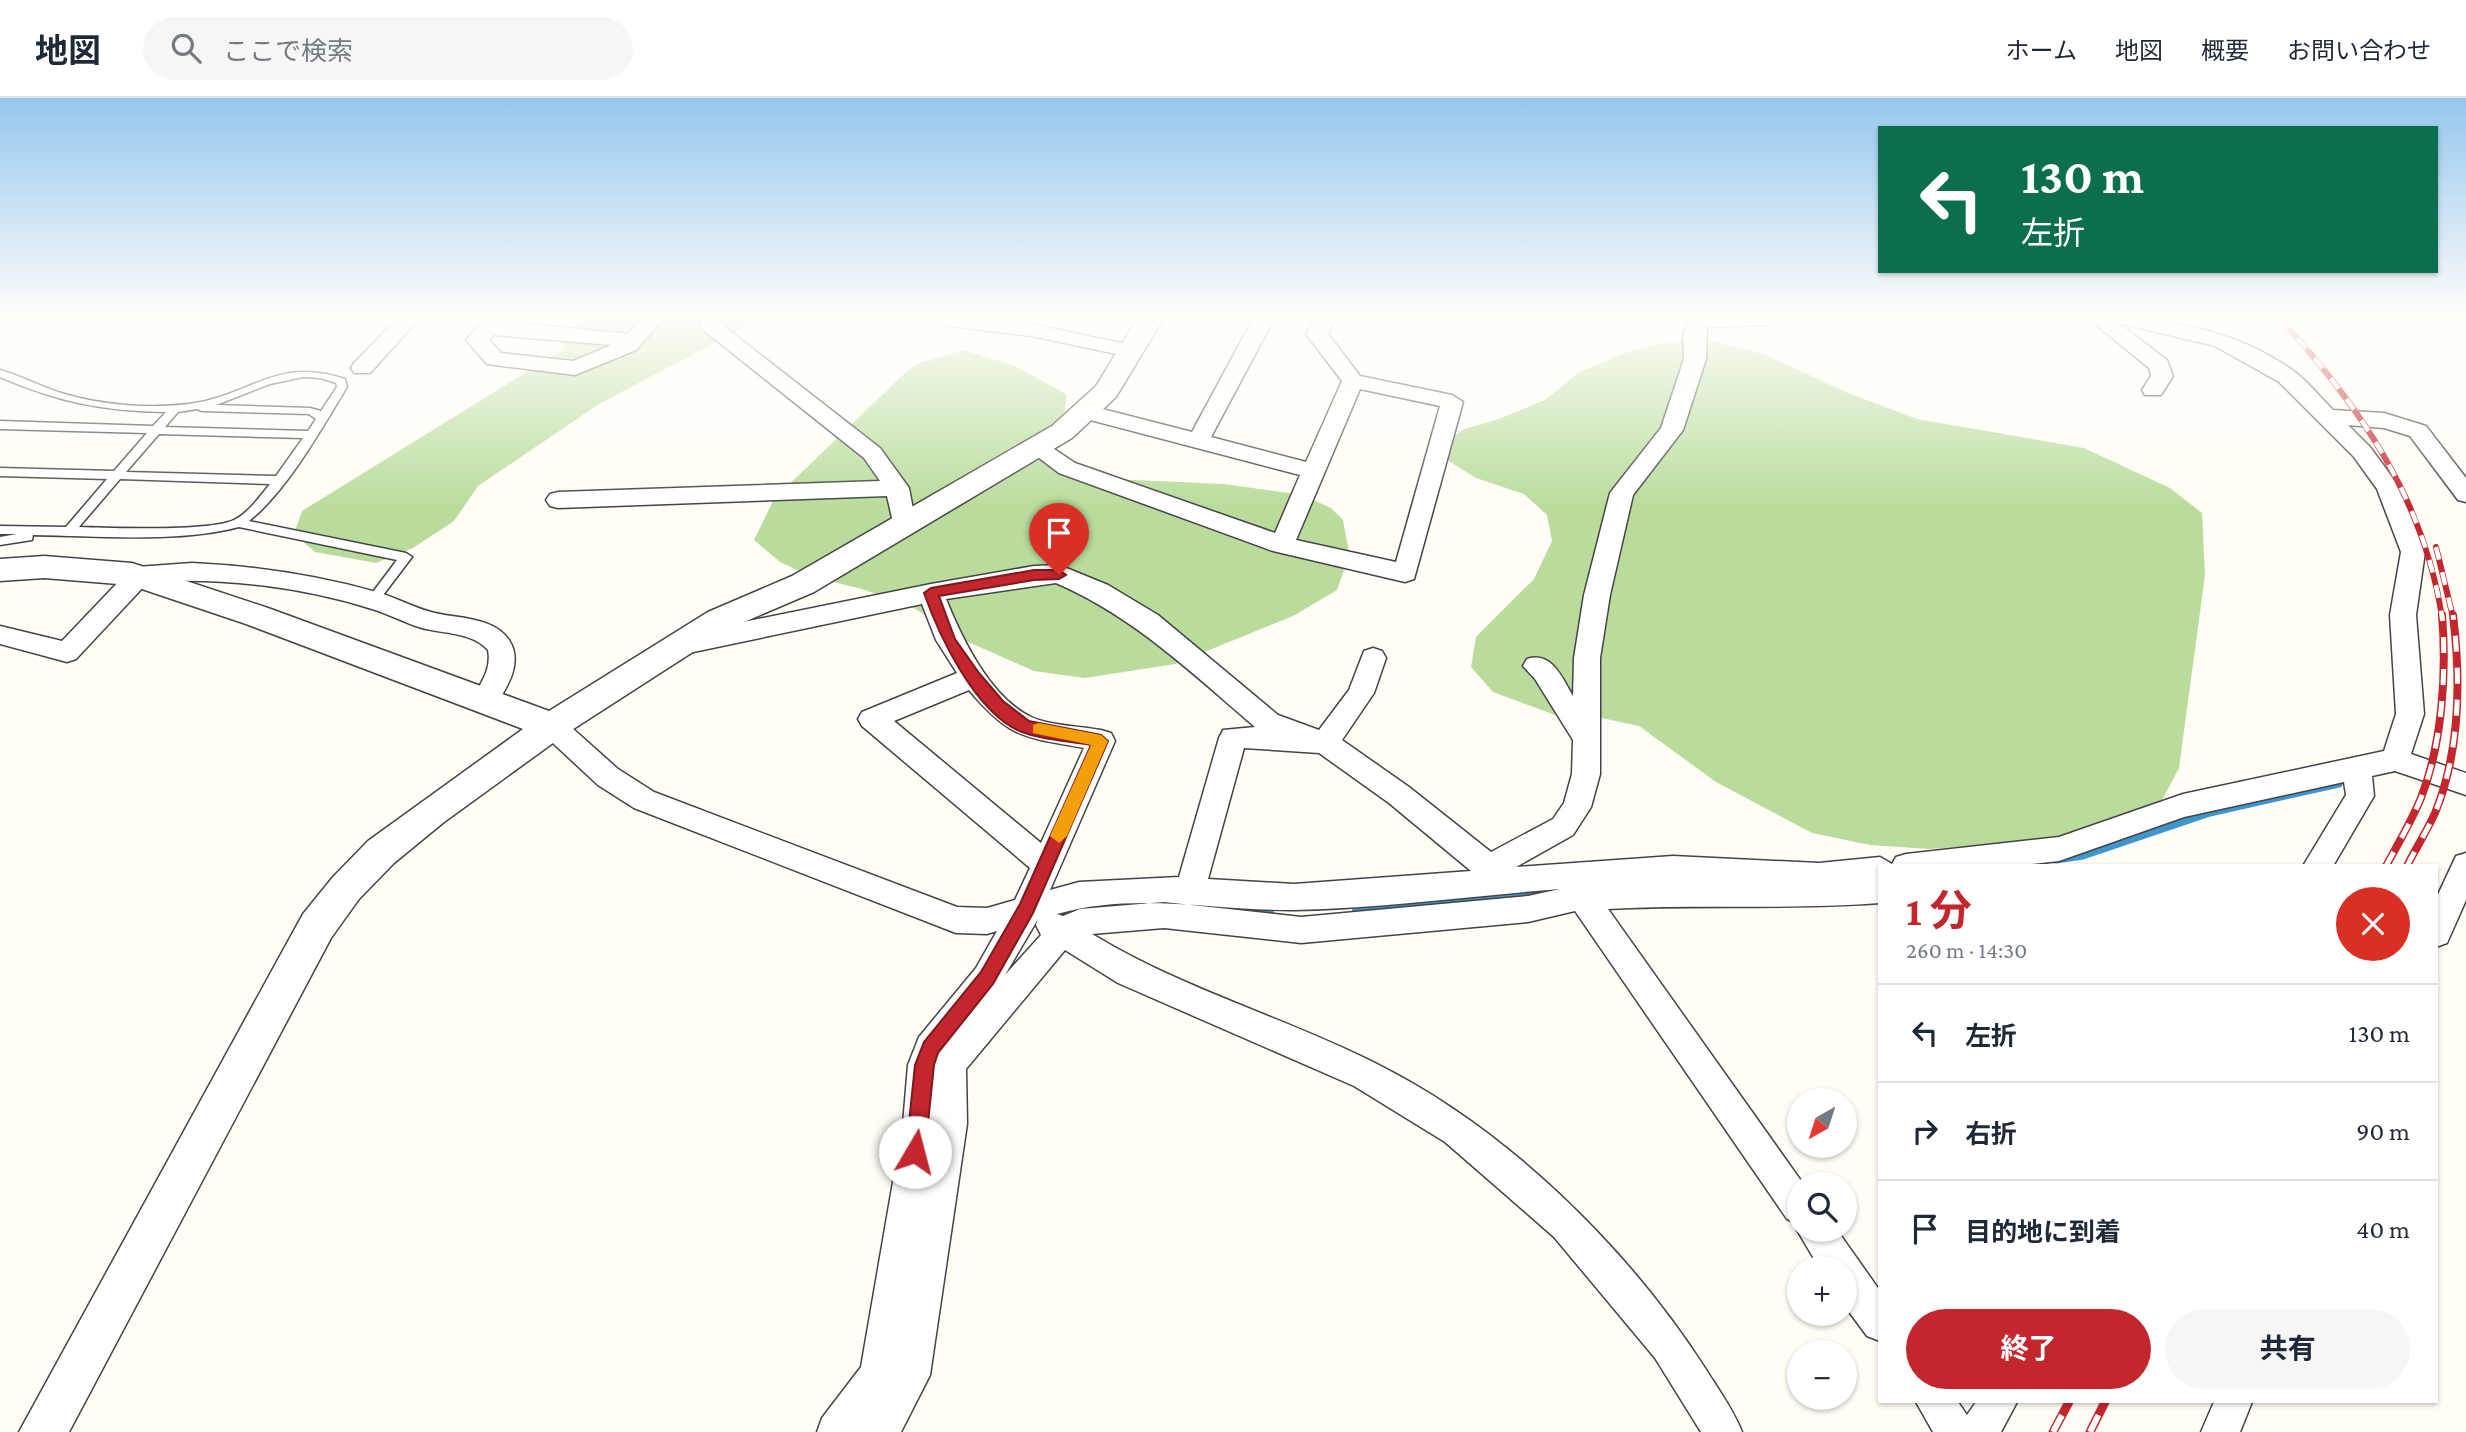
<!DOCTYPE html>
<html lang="ja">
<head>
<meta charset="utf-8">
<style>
	:root { --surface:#fff; --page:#f6f6f7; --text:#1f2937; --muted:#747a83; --line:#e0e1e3; --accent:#c4262e }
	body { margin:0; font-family:"Crimson Pro","Noto Sans JP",serif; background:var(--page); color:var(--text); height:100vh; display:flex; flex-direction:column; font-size:26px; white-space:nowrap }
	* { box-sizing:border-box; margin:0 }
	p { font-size:23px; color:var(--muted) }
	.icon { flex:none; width:38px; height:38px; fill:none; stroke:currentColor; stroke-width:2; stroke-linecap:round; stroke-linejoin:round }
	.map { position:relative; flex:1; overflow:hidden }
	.side { position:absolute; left:1878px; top:766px; width:560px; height:539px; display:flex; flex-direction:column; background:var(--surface); border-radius:0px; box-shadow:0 2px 5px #0004 }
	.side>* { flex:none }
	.hud { position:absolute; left:1878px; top:28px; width:560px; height:147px; border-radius:0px; box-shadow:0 2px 5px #0004; background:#0b6e4f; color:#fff; overflow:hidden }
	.needle { width:46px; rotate:219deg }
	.fabs { position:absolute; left:1787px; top:990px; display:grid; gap:14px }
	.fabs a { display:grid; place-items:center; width:70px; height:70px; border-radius:50%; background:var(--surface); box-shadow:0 2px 5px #0004; font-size:35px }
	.pin { position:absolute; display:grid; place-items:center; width:60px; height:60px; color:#fff; margin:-72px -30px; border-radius:50% 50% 50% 0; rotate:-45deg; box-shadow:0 0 7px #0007 }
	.pin .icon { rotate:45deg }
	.me { position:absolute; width:77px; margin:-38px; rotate:8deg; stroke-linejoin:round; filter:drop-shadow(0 0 5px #0008) }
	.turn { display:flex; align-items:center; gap:24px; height:147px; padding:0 28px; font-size:32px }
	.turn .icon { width:91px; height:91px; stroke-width:2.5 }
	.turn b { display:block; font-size:49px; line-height:60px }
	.round { display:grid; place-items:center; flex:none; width:74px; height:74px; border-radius:37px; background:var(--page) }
	.headline { display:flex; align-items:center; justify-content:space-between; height:119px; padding:0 28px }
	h1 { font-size:42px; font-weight:700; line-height:52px; color:var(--accent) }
	.action { display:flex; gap:14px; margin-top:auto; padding:14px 28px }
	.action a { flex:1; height:80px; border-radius:42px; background:var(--accent); color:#fff; font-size:28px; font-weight:700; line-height:80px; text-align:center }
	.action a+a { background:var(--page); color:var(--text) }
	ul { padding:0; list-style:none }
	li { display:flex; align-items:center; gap:21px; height:98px; padding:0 28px; border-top:2px solid var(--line) }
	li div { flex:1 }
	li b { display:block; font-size:26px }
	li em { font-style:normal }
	header { display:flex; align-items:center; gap:42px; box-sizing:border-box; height:98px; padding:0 35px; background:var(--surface); border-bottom:2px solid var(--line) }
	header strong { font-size:33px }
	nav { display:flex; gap:38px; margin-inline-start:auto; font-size:24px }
	.search { width:490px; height:63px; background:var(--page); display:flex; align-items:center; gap:18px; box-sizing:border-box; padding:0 24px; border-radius:38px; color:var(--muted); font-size:26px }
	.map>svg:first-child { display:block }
</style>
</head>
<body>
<header>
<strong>地図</strong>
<div class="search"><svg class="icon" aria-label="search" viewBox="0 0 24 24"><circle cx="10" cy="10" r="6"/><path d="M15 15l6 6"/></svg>ここで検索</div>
<nav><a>ホーム</a><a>地図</a><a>概要</a><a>お問い合わせ</a></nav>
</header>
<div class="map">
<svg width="2466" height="1334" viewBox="0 0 2466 1334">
	<rect width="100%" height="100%" fill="#fffdf5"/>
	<!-- forest -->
	<path fill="#b9dc9c" d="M579 221H760L599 306 478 388 454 423 413 450 376 465 315 454 294 436 302 413 562 252Z
		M1705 241 1766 257 1848 295 1917 321 2084 350 2170 390 2202 415 2205 477 2179 670 2155 716 2100 740 1929 751 1870 747 1812 735 1716 684 1639 628 1597 619 1563 620 1493 594 1471 569 1476 539 1534 481 1552 443 1547 417 1524 396 1476 380 1447 362 1443 347 1464 331 1499 321 1545 302 1578 275 1627 254 1651 247Z
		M964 252 1015 268 1066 296C1067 322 1056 336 1053 362L1112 381 1224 386 1302 397 1331 410 1343 422 1348 449V461L1337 492 1293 518 1175 566 1085 580 1034 573 966 543 914 510 862 491 813 479 780 464 754 442 774 401 908 272 920 265Z"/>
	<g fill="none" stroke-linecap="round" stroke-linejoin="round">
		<!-- stream -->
		<path stroke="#3f96cf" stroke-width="7" d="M2056 762 2083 758 2210 715 2339 686
			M2019 768 2045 764
			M1147 806 1173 805
			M1206 807 1271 816
			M1064 814 1083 812
			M1355 814 1553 792"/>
		<defs>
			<path id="service" d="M0 272C21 278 40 288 61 295 100 307 148 311 189 306 252 298 275 258 345 281L347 289C322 330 287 393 249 423L406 455 412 459 377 505 373 507 367 502 397 462 239 429C180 445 94 438 33 437L32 442 0 447V439L17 436H0V428L66 429 107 381 0 378V370L114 373 147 335 0 331V323L153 328 166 314C101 313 59 304 0 279ZM303 279 320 280 336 285 337 289 321 313 310 310 216 307 270 286ZM197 311 202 313 309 316 316 321 308 333 165 329 178 314ZM159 336 303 340 276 378 126 374ZM120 381 270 386C260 398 250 413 236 421 214 434 109 430 79 429Z"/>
			<path id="minor" d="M397 221H419L370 275H354L351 270 354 265Z
				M485 221 628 236 641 221H663L636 252 575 277 487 266 466 242ZM494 237 612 247 573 263 501 255 489 242Z
				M703 221H724L721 226 880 350 909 390 916 427 913 433H895L887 398 558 410 550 408 546 402 550 396 558 394 880 383 864 360 702 231 699 227Z
				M932 221H996L1031 226 1131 247 1142 253 1131 259 1031 238 942 227Z
				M1253 221H1274L1211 339 1306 364 1342 283 1306 236 1314 221H1335L1328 236 1360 278 1452 297 1463 304 1414 481 1405 484 1273 453 1059 375 1026 350 1029 345H1045L1075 365 1275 435 1300 377 1079 319 1076 314 1079 309 1087 307 1192 334ZM1360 291 1440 308 1396 464 1296 442Z
				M1689 221H1776L1766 227 1707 229 1706 261 1683 332 1633 397 1610 497 1600 560V676L1591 709 1573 737 1516 769 1673 758 1819 765 1880 759 1892 766 1896 759 1906 756 2059 739 2183 696 2384 653 2396 616 2390 517 2401 454 2377 391 2354 359 2279 284 2215 248 2119 225 2116 221C2178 221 2243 236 2295 274 2309 285 2321 300 2333 312L2384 315 2426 328 2466 380V404L2458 402 2410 338 2384 330 2348 327 2370 349 2400 390 2425 454 2416 517 2424 616 2411 656 2466 675V697L2395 673 2372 678 2374 698 2333 768H2303L2346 697 2344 684 2184 719 2059 763 2014 768H1880V805C1789 812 1698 806 1608 811L1804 1087H1799V1126L1787 1121 1575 813 1528 824 1301 845 1164 830 1092 836C1182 891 1284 919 1377 966 1507 1031 1627 1149 1705 1270 1718 1291 1733 1311 1742 1334H1701L1655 1260 1554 1139 1445 1044 1354 988 1118 885 1065 852 966 971 967 1026 930 1277 901 1334H817L822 1320 861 1269 903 1026 908 967 919 939 976 870 997 833 987 836 956 835 634 710 598 687 542 635 538 628 542 621 552 617 562 621 618 671 654 694 957 809 987 810 1015 802 1030 770 862 628 858 621 862 614 957 575 936 542 922 506 679 557 670 554 666 547 670 540 679 537 931 486 1034 468 1059 467 1108 487 1158 517 1278 617 1319 632 1349 592 1364 553 1373 550 1382 553 1386 560 1374 595 1342 642 1409 689 1491 754 1553 721 1564 705 1572 676 1573 642 1535 581 1523 568 1527 561C1552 553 1562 580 1573 598L1574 560 1584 497 1610 395 1661 330 1684 261 1683 237ZM1056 485C1133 518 1192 575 1255 629L1223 632 1219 640 1179 779 1079 784 1050 792 1115 643 1111 635 1101 632C1080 628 1051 628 1031 619 990 599 962 541 946 501ZM969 592C1010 641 1024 639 1084 650L1041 745 894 623ZM1244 650 1319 655 1389 705 1471 773 1294 786 1208 781ZM1560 791 1528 798 1301 819 1164 804 1080 811 1063 818 1057 816C1136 793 1215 813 1295 812 1383 810 1472 798 1560 791ZM1038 821 1036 827 1041 837 1005 877Z
				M2089 221H2113L2167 262 2173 278 2161 297H2145L2142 292 2151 278 2149 270Z
				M192 465C254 468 316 477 376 494 395 499 412 509 431 514 456 521 493 518 509 542 524 565 506 591 494 610L484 613 474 610 471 603C480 586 492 572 488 552 472 534 444 536 422 530 405 525 389 516 372 511 302 489 222 479 148 484L76 561 67 564 0 546V528L62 543 122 480 120 476 123 470Z
				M2466 755V802L2447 845 2436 849V801L2456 758Z
				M1799 1128V1132H1837L1880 1193V1243L1867 1238 1844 1207V1171H1820L1797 1132Z
				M1916 1304H1958L1967 1317 1976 1304H2017L2001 1334H1933Z
				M2214 1304H2252L2240 1334H2201Z"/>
			<path id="tertiary" d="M1137 221H1163L1116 299 1072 340 814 494 730 530 564 637 444 724 394 765 359 801 331 840 69 1334H19L303 816 333 779 368 743 523 631 246 526 130 487 44 480 0 483V461L44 458 132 465 268 510 549 613 708 514 792 478 1052 328 1096 288Z"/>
		</defs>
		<!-- service casing -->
		<use href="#service" stroke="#444" stroke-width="3"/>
		<!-- minor casing -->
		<use href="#minor" stroke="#444" stroke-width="3"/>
		<!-- tertiary casing -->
		<use href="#tertiary" stroke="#444" stroke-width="3"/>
		<!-- service -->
		<use href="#service" fill="#fff" fill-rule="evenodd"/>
		<!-- minor -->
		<use href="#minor" fill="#fff" fill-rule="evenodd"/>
		<!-- tertiary -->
		<use href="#tertiary" fill="#fff" fill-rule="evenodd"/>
		<defs>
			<path id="rail-far2" d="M2280 221C2359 307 2424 401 2442 519
				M2436 449 2453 519"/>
			<path id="rail-far1" d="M2386 768C2398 746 2411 724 2421 700 2442 646 2447 575 2442 517
				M2407 768C2416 750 2427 733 2435 715 2460 654 2461 582 2453 517"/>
			<path id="rail" d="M2053 1334 2069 1304
				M2090 1334 2105 1304"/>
		</defs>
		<!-- rail-far2 casing -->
		<use href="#rail-far2" stroke="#c4262e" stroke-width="6"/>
		<!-- rail-far1 casing -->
		<use href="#rail-far1" stroke="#c4262e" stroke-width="8"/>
		<!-- rail casing -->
		<use href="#rail" stroke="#c4262e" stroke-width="9"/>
		<!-- rail-far2 -->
		<use href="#rail-far2" stroke="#fff" stroke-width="4.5" stroke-dasharray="13" stroke-linecap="butt"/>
		<!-- rail-far1 -->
		<use href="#rail-far1" stroke="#fff" stroke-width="5" stroke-dasharray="16" stroke-linecap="butt"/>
		<!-- rail -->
		<use href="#rail" stroke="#fff" stroke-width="6" stroke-dasharray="19" stroke-linecap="butt"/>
	</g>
	<!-- sky -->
	<linearGradient id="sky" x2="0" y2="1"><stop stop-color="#95c6ee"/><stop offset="0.54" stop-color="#fffefa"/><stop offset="1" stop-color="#fffefa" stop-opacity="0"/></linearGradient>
	<rect width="2466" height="408" fill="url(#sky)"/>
	<!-- route -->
	<path fill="#c4262e" stroke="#7f191e" stroke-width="2" d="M1034 472H1059L1066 477 1059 481 1034 482 939 498 955 541 979 575 1003 603 1029 623 1101 637 1108 643 1033 815 993 886 938 955 934 967 925 1054 922 1060 915 1063 908 1060 906 1054 915 967 924 944 981 874 1020 806 1091 647C1069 643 1043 642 1022 634 976 616 939 538 924 495L931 490Z"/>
	<!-- slow -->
	<path fill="#f59e0b" d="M1039 625 1101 637 1108 643 1067 738 1059 745 1050 738 1091 647 1033 635V627Z"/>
</svg>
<div class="fabs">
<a><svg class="needle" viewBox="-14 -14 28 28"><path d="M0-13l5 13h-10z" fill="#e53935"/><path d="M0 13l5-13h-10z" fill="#747a83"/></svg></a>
<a><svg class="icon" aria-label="search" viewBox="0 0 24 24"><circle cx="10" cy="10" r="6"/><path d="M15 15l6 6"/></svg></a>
<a>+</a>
<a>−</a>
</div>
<div class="pin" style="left:1059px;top:477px;background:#d93025"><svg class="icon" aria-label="arrive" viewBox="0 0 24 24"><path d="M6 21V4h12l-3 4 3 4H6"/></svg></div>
<svg class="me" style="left:915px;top:1054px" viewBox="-20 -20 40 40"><circle r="19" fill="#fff"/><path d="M0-13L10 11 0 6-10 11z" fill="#c4262e"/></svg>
<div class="hud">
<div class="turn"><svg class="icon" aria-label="left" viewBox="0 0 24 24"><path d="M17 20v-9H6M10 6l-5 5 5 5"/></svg><div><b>130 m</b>左折</div></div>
</div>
<section class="side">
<div class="headline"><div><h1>1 分</h1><p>260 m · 14:30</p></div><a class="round" style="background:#d93025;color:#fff"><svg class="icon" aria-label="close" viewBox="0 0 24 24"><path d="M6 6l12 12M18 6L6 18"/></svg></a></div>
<ul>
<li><svg class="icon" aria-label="left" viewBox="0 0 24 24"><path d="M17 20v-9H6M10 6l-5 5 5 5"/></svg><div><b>左折</b></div><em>130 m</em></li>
<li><svg class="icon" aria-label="right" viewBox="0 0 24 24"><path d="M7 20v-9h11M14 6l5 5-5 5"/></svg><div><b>右折</b></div><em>90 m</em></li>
<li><svg class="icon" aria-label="arrive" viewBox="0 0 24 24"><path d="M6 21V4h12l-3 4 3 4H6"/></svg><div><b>目的地に到着</b></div><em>40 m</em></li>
</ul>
<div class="action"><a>終了</a><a>共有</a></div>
</section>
</div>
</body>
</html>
